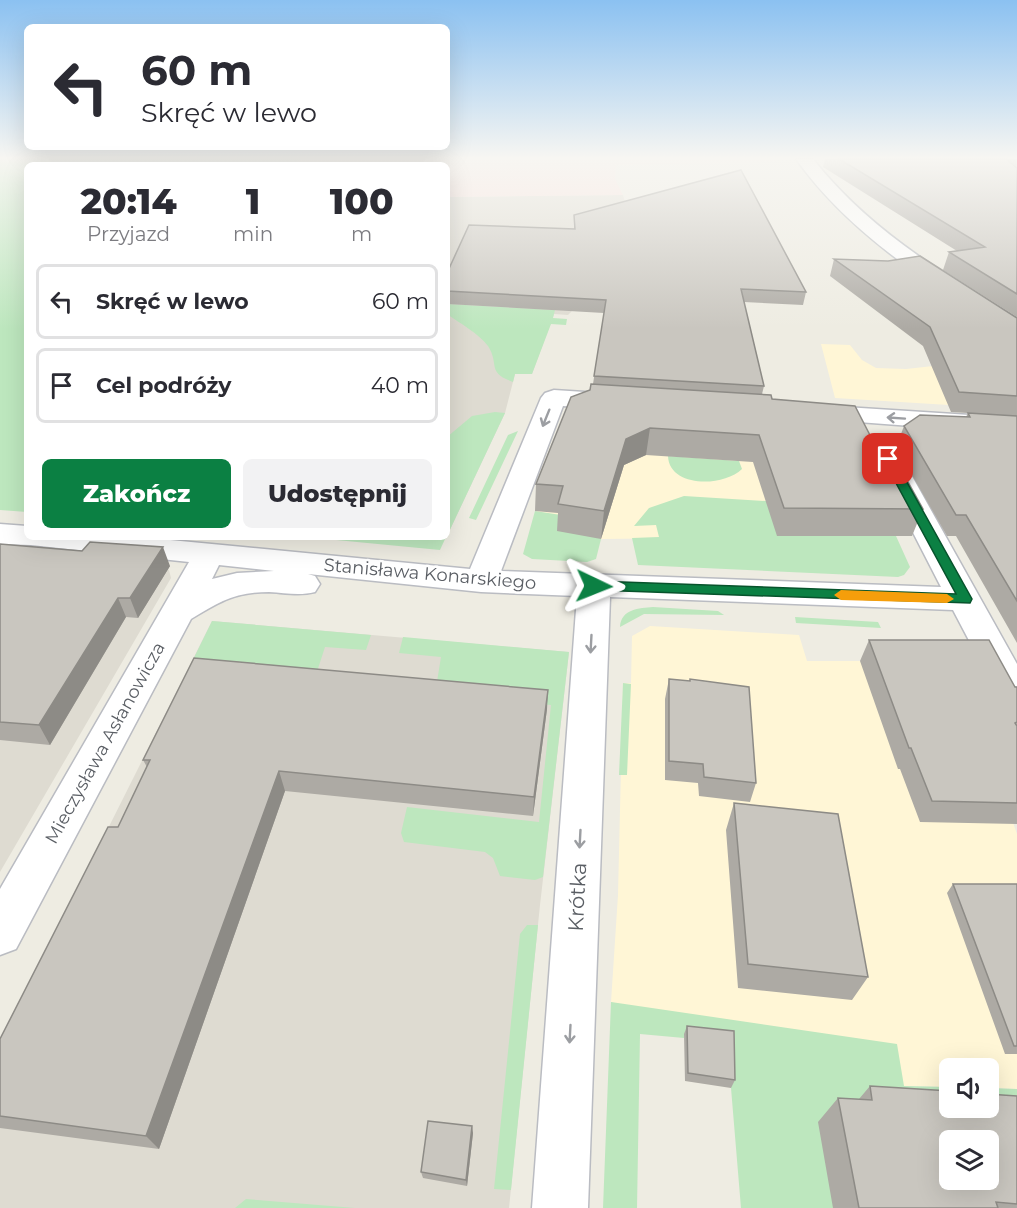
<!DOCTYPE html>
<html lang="pl">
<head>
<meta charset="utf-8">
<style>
	:root { --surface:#fff; --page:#f2f2f3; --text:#2b2b33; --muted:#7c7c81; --line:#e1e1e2; --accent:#0b8043 }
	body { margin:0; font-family:Montserrat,sans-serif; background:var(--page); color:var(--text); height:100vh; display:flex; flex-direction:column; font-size:22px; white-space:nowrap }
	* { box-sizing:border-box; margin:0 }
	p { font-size:20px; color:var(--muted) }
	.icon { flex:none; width:33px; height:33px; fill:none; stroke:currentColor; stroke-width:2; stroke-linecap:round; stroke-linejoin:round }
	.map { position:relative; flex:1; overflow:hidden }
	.sheet { position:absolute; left:24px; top:162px; width:426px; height:378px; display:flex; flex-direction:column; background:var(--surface); border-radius:9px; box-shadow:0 6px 24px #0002 }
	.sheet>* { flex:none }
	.banner { position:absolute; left:24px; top:24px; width:426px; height:126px; border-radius:9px; box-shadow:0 6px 24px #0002; background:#fff; color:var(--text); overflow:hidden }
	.tools { position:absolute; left:939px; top:1058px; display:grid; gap:12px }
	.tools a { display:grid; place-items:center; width:60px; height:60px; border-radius:9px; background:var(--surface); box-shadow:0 6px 24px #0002; font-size:30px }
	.pin { position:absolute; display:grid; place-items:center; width:51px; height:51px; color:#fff; margin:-26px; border-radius:12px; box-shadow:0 3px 9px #0006 }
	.me { position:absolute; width:66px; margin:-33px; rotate:92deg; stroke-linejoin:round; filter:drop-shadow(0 0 4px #0008) }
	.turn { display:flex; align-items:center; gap:21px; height:126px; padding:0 18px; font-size:27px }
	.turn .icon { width:78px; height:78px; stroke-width:2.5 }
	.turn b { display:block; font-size:42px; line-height:51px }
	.eta { display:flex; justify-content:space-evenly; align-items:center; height:102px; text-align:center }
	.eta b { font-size:36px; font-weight:800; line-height:42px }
	.button { display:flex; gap:12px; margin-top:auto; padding:12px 18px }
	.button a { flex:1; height:69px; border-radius:9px; background:var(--accent); color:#fff; font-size:24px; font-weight:800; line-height:69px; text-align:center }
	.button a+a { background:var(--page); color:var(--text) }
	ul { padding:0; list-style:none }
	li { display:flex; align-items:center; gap:18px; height:75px; margin:0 12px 9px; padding:0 6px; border:3px solid var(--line); border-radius:9px }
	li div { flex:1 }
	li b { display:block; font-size:22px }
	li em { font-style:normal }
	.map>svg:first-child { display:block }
</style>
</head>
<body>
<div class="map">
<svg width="1017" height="1208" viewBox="0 0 1017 1208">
	<rect width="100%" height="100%" fill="#eeece2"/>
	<!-- commercial -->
	<path fill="#fff6d6" d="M821 344 850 345 862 360 876 368 906 369 951 364 949 405 835 398Z
		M569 423 772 427 896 536 601 539 535 511Z
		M650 626 799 635 807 661H956L1017 834V1089L989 1088 988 1068H950L949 1087 904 1086 611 1002 618 895 623 683H631L632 636Z"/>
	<!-- education -->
	<path fill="#dedbd1" d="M623 195 628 213 572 311 568 315 554 314 532 374H515L505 413 447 536V197Z
		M0 554 161 563 169 570 171 578 0 872Z
		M212 621 569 652 540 905 509 1208H0V1044Z"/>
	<!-- medical -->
	<path fill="#fce1dd" d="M301 159H776L777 162 616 165 615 179 623 195 447 197V165H294Z"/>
	<!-- green -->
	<path fill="#bde7be" d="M0 159H301L294 165H27V512L0 510Z
		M447 304 555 310 553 318 567 319 566 325 551 324 532 374H515L513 382C486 372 500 365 488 346 478 333 461 324 447 314Z
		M495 412 505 413 447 536V437L472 416Z
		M518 431 476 520 469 518 508 435Z
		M668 456 739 461 742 469C722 488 669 487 668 456Z
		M684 496 766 501 896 536 910 567 904 575 898 577 638 565 632 538 659 537 656 525 634 526 649 508Z
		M535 511 561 515 601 539 596 559 587 562 532 559 523 554Z
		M305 537H446L440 550Z
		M653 607 718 611 724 615 644 614 620 627C621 609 639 608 653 607Z
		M795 617 878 622 881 628 796 623Z
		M212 621 371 635 366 650 325 647 313 684 185 676Z
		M403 637 569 652 543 877 535 880 500 876 493 858 485 852 404 842 401 833 407 807 539 822 551 705 435 694 441 657 399 653Z
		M623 683 631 684 627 775H619Z
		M527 925H538L511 1190 494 1189 520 934Z
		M611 1002 897 1044 904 1086 949 1087 950 1107H988L989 1088 1017 1089V1125L850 1111 833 1208H741L731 1088 730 1040 684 1034V1038L640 1034 637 1208H603Z
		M246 1199 355 1208H235Z"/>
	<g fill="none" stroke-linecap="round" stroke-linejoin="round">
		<defs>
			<path id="minor" d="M554 390 616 394 625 397 629 402 625 407 616 410 563 406 501 571 941 587 885 478 889 472 899 470 909 472 913 478 1017 664V711L1004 707 953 610 610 597 588 1208H532L577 596 481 592 308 574 315 576 320 584 315 592C300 596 285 593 269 592 235 592 219 602 191 619L16 949 0 955V889L189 562 31 545 0 544V524L27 526V537H139L470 569 541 398 545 393ZM219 565 274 571 237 573 212 579Z
				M814 405 1017 418V434L805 418 801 413 805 408Z"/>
			<path id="secondary" d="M796 159H813C868 229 942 273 1017 319V336L1009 334C931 284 851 236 796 159Z"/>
		</defs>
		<!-- minor casing -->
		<use href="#minor" stroke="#babcc2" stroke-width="3"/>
		<!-- secondary casing -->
		<use href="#secondary" stroke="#b8bbc1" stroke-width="3"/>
		<!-- minor -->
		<use href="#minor" fill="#fff" fill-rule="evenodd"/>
		<!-- secondary -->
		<use href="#secondary" fill="#fff" fill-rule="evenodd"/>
	</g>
	<!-- wall -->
	<path fill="#adaaa4" d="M825 159H1006L1017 168V643L956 536H947L896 447 904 426 966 417 968 413 951 412 923 346 830 276 834 259 1017 317 943 270 949 252 957 251 823 167Z
		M1007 159H1017V167Z
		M574 215 806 292 803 305 744 302 764 386 762 394 874 443 923 509 912 536H777L753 462 646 455 624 465 601 539 557 531 558 513 535 511 536 484 593 384 604 313 447 304V273L574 229Z
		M0 544 170 566 138 618 126 617 50 745 0 740Z
		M869 640 1017 687V824L920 822 900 769H898L860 661Z
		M669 679 756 783 750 802 699 796 698 783 665 780V699Z
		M547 709 533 816 285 791 159 1149 0 1128V1039L118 827 147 767 143 760Z
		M734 803 868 977 852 1000 738 988 726 830Z
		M953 884H1017V1054H1005L947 893Z
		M687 1026 735 1080 731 1088 685 1081 684 1034Z
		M870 1086 1017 1096V1208H833L818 1122 838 1098 859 1099Z
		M473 1133 467 1186 423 1178 421 1172Z"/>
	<!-- shaded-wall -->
	<path fill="#8d8b86" d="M650 428 646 455 624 465 601 539 604 511 626 439Z
		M163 547 170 566 138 618 130 598Z
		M118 598 126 617 50 745 39 725Z
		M548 690 547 709 533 816 534 797Z
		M279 771 285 791 159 1149 146 1136Z
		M472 1126 473 1133 467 1186 466 1180Z"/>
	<!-- building -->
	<path fill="#c9c6bf" stroke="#8d8b86" stroke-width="1.5" fill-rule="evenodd" d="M839 159H1006L1017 168V294L949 252 985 247Z
		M741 170 806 292 741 289 764 386 594 376 606 300 447 291V273L469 225 575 229 574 215Z
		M920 256 1017 318V396L959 392 930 327 834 259 888 261Z
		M591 384 771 395 772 399 855 406 874 443 883 437 923 509 784 508 759 435 650 428 626 439 604 511 558 504 563 486 536 484 571 397 590 390Z
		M968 413 1017 416V601L966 515H956L904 426 920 415 970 417Z
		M90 542 163 547 130 598H118L39 725 0 722V544L82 551Z
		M869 640H989L1015 687H1017V722L1015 723 1017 726V803L932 801 911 748H909Z
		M194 658 548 690 534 797 279 771 146 1136 0 1116V1039L108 827H118L150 760H143Z
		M669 679 690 681V679L749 687 756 783 704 777 703 764 669 761Z
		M734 803 838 814 868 977 748 964Z
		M953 884H1017V1046H1014Z
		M687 1026 734 1031 735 1080 688 1073Z
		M870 1086 950 1091V1107H988V1094L1017 1096V1204L996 1202 998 1208H859L838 1098 872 1100ZM950 1140H988V1179H950Z
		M428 1121 472 1126 466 1180 421 1172Z"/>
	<!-- one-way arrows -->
	<defs><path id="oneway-shaft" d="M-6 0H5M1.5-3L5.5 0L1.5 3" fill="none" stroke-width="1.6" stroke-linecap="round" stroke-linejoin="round" transform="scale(1.5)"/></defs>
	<g stroke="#9c9ea2">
		<use href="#oneway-shaft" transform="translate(546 418) rotate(112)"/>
		<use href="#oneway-shaft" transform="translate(896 418) rotate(-176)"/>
		<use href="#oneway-shaft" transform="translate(591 644) rotate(93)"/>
		<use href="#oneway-shaft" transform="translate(580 839) rotate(93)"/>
		<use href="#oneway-shaft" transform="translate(570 1034) rotate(93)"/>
	</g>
	<!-- sky -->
	<linearGradient id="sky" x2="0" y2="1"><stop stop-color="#8bc1f1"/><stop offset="0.48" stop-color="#f7f6f2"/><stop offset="1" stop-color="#f7f6f2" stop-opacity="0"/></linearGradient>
	<rect width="1017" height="329" fill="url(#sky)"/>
	<!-- route -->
	<path fill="#0b8043" stroke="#07532c" stroke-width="1.5" d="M888 455 894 459 972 599 970 603 594 590 587 586 594 581 956 594 883 459Z"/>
	<!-- slow -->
	<path fill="#f59e0b" d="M841 590 947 594 954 599 947 603 841 600 834 595Z"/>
	<g text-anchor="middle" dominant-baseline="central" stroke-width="5" stroke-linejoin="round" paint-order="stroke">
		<!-- street labels -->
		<g font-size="18" fill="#5a5e64" stroke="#fff">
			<text transform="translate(430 574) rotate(5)">Stanisława Konarskiego</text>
			<text transform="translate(105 743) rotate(-61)">Mieczysława Asłanowicza</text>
		</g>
		<!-- near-street labels -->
		<g font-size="21" fill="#5a5e64" stroke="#fff">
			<text transform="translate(577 897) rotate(-87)">Krótka</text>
		</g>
	</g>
</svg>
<div class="tools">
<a><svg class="icon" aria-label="sound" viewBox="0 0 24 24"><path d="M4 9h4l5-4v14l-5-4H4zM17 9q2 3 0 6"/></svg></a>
<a><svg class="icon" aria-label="layers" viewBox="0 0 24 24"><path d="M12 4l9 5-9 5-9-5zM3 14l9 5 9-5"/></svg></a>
</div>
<div class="pin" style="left:888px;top:459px;background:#d93025"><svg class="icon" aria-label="arrive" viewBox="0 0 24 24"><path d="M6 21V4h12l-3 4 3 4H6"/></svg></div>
<svg class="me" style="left:594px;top:586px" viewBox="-20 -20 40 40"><path d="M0-17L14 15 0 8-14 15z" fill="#0b8043" stroke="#fff" stroke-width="4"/></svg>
<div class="banner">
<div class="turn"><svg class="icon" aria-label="left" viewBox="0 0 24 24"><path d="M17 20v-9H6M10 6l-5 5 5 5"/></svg><div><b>60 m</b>Skręć w lewo</div></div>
</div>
<section class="sheet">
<div class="eta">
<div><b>20:14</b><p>Przyjazd</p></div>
<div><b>1</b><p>min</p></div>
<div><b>100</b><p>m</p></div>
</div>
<ul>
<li><svg class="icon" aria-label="left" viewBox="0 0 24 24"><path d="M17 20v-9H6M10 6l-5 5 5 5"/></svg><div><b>Skręć w lewo</b></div><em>60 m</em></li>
<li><svg class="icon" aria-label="arrive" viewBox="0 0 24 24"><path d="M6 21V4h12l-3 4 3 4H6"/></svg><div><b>Cel podróży</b></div><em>40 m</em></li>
</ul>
<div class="button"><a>Zakończ</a><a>Udostępnij</a></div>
</section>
</div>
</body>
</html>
